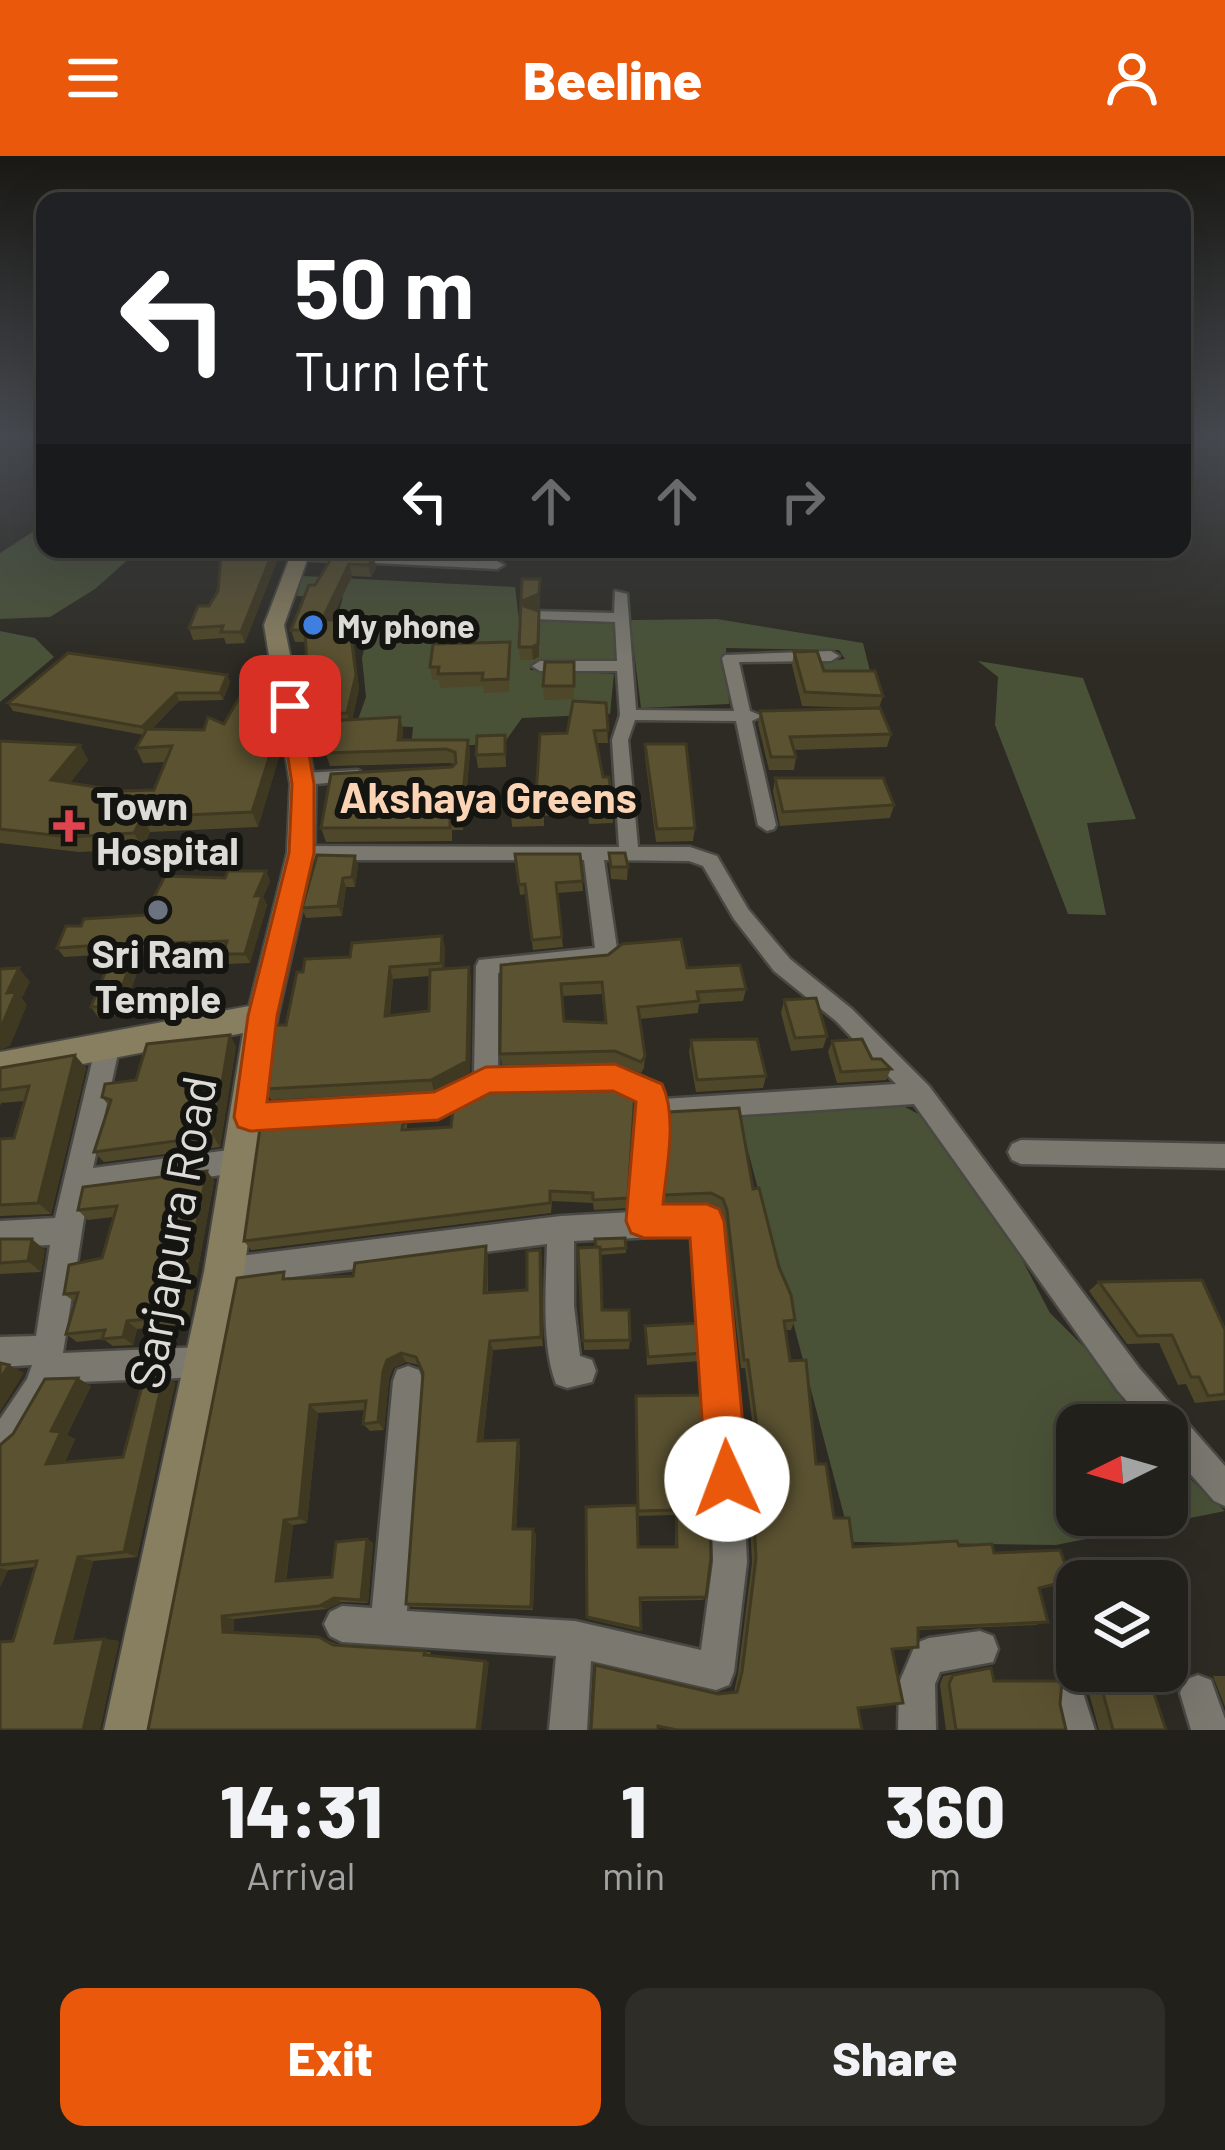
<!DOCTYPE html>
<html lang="en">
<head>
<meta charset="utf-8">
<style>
	:root { --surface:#22201b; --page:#2e2d28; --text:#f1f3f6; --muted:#a2a3a3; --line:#3f3e3a; --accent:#ea580c }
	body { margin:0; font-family:Barlow,sans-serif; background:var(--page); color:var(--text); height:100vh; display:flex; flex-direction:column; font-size:45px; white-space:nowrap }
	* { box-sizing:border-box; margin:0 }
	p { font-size:39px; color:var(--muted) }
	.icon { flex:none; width:66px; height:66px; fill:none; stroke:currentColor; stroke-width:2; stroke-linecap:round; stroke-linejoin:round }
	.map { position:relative; height:1574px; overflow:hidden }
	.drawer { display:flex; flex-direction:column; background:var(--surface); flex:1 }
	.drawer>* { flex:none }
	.top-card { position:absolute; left:36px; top:36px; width:1155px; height:366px; border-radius:24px; box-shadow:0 12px 48px #0002,0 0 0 3px var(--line); background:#202124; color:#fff; overflow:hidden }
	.needle { width:78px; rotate:265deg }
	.buttons { position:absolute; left:1056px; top:1248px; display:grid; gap:24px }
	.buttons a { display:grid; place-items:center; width:132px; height:132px; border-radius:24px; background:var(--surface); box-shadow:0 12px 48px #0002,0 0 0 3px var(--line); font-size:60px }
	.pin { position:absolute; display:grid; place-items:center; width:102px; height:102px; color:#fff; margin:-51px; border-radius:24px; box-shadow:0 6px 18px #0006 }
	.me { position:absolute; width:132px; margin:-66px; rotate:358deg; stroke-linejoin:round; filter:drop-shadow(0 0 9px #0008) }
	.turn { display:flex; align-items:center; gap:42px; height:252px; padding:0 60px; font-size:54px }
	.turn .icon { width:156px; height:156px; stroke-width:2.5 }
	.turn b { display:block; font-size:84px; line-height:102px }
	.lanes { display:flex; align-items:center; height:114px; padding:0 60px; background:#0003; justify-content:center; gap:60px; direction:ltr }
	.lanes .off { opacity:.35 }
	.eta { display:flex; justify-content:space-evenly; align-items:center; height:204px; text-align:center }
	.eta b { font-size:72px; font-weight:800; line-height:84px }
	.button { display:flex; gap:24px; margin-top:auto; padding:24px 60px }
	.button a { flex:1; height:138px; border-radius:24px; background:var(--accent); color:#fff; font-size:48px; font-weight:800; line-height:138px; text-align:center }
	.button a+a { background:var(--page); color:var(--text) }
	header { display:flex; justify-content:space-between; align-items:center; height:156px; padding:0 60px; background:var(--accent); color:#fff; font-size:54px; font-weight:800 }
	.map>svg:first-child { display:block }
</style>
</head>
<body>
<header><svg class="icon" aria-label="menu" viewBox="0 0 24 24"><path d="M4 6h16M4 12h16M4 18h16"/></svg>Beeline<svg class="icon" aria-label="person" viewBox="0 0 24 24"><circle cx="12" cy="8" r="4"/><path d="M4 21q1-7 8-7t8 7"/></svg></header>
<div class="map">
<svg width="1225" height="1574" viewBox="0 0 1225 1574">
	<rect width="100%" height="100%" fill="#2d2b24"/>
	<!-- green -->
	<path fill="#495237" d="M45 368V393H140L95 433 50 461 0 463V397Z
		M302 420 515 431 519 464 615 465 618 505 531 508 530 514 614 518 610 558 522 562 504 587 411 593 413 571 356 569 366 541 362 502 369 474H334L343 441 297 440Z
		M717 463 863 487 873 527H827L818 506 845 503 839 494 726 492 729 548 641 552 630 464Z
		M0 475 35 482 54 501 0 546Z
		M978 505 1083 522 1136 663 1087 667 1106 759 1068 758 995 569 998 521Z
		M903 950 922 960 970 1019 1007 1075 1050 1157 1101 1208 1148 1269H1077V1359H1167V1294L1189 1322 1225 1355 1056 1389 851 1386 738 957Z"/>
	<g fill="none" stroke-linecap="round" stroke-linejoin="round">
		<defs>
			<path id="street" d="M299 396 497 405 504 409 497 413 294 403 293 400Z
				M615 435 627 438 636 554 734 555 722 502 725 499 831 495 839 500 831 505 739 506 750 555 762 560 752 565 776 669 774 673 767 675 758 669 736 565 635 564 628 584 638 691H690L717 700 748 753 790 803 852 853 929 930 1140 1213 1225 1310V1350L1214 1345 1167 1291V1269H1148L1118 1235 914 948 664 964 658 1055 707 1052 716 1056 720 1065 739 1240 747 1406 734 1516 729 1529 716 1534 591 1505 587 1574H549L556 1500 342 1486 330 1480 324 1468 330 1456 342 1450 372 1452 393 1225 397 1214 408 1210 419 1214 423 1225 407 1455 575 1465 701 1494 713 1406 709 1240 695 1079 574 1085V1150L580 1200 592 1204 596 1215 592 1226 567 1232 556 1228C541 1189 546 1129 547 1088L224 1130 214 1126 210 1116 214 1106 224 1102 561 1060 632 1056 639 991V944L613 931 489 934 438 961 250 972 241 969 238 961 241 953 250 950 435 939 474 919 476 810 479 804 595 792 584 704H301L291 697 301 690 619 691 612 584 620 559 617 515H540L532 510 540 505H617L615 466 534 463 527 459 534 455 614 457ZM604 704 689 705 703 710 734 763 774 815 836 865 896 928 663 943 660 931 615 911 498 914V817L607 807 615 805 618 799Z
				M358 614 367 620 364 624 302 629 293 623 302 617Z
				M107 883 115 886 119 893 93 1012 244 992 253 996 257 1004 253 1012 244 1016 88 1037 63 1197 202 1191 213 1195 217 1206 213 1217 202 1221 56 1227C47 1249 21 1297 0 1306V1263L27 1223 32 1209 0 1211V1181L36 1180 50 1089 0 1091V1065L55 1062 95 893 99 886Z
				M1021 984 1225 988V1012L1021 1008 1012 1004 1008 996 1012 988Z
				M980 1475 993 1480 998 1493 993 1506 940 1516 935 1528 936 1574H898L899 1527 916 1487 929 1482Z
				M1198 1519 1211 1524 1225 1563V1574H1191L1180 1537 1185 1524Z
				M1069 1529 1082 1534 1095 1574H1057L1051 1547 1056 1534Z"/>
			<path id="secondary" d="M293 393H311L284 469 316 628 315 697 278 860 244 1116 158 1574H104L204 1116 243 877 0 924V896L249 850 287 697 290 628 264 469Z"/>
		</defs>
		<!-- street casing -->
		<use href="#street" stroke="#494842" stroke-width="5"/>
		<!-- secondary casing -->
		<use href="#secondary" stroke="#494842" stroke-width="4"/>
		<!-- street -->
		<use href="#street" fill="#7a786f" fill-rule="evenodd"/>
		<!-- secondary -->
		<use href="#secondary" fill="#887e60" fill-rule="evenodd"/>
	</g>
	<!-- wall -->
	<path fill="#4e472a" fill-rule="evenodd" d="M225 393 245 487 226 488 224 482 193 484 189 472 209 450 218 435Z
		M346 393H386L385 395Z
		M451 393H472L471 399 451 398Z
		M334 398 376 412 371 421 352 420 331 464 352 476 359 532 352 564 400 561 403 574 402 584H468L470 597 463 674H452V685L326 686 321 672 455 608 449 607 330 610 322 586 326 571H322L318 558 323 539 312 541 306 486H295L291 474Z
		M540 423V451L533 453 540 468 539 501 533 504H520L519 491Z
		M510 486 509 536 484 537 483 530 440 532 439 524H432L430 511Z
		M794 496 824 515 883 540 879 552 891 578 887 591 794 594 796 601 794 614H769L758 568 760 555 864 552 802 550 792 509Z
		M574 506V543L544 544 543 530Z
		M227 519 230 526 223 544 179 545 152 573 204 574 269 553 265 573 270 586H274L279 601 258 671 150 676 143 693 79 696 0 687V585L80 589 88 604 70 627 121 635 154 634 166 606 143 607 136 592 144 579 13 555 8 547Z
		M606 547 608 587H596L603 621 613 655V667L589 668 588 656 544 660V670L512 671 511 659 536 639 567 577Z
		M505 579 506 611 478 612 476 599Z
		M645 588 695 672 693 685 656 686 645 601Z
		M775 622 894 649 890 662 780 670 773 635Z
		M609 697 628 711 627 724 611 723Z
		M515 698H580L583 735 557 737 563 791 533 794 526 738 520 739Z
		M355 700 358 709 355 731H346L342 760 306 762 302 752Z
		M266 715 270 725 263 741 267 749 250 807 228 808 223 798 224 795 144 797 122 859 98 861 91 851 113 798 64 801 57 792 81 770 145 759 225 722Z
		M442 780 445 792 444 813 469 811 471 823 470 916 434 935 271 944 265 933 303 816 350 801ZM430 820 429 855 390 859 393 823Z
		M501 809 687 812 746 833 743 845 699 848 698 857 640 863 645 900 644 912 641 917 615 907 502 909 500 898ZM602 838 605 867 564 865 562 840Z
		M784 844 827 880 823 892 791 895 781 857Z
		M691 884 766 920 763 932 696 936 689 896Z
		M832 885 891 913 886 924 837 927 828 896Z
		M236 890 220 991 104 1006 94 996 109 950 102 941 136 924Z
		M0 912H86L51 1058 0 1060V983L14 982 25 945 1 947 0 950Z
		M635 936 628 1052 594 1054 593 1047 552 1045 551 1057 251 1094 244 1085 407 967V974L451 971Z
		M669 956 753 1033 795 1164 791 1174H785L790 1205 816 1308 834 1362 853 1391 959 1390 1067 1414 1077 1425V1494L1059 1427 1039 1433 1048 1466 1035 1469 918 1474V1491L893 1494 858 1552 591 1574 718 1538 734 1536 738 1517 752 1406 746 1286 749 1279H754L745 1212H741L724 1065 720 1054 709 1048 663 1050Z
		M207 1015 214 1025 188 1168 137 1173 133 1189 113 1190 103 1183 77 1186 66 1178 75 1146 64 1138 102 1102 114 1061 88 1064 78 1054Z
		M625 1082 626 1097 600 1099 602 1154 630 1184 629 1193 584 1194 578 1092 596 1091Z
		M0 1084 45 1094 41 1116 0 1118Z
		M486 1090 488 1100V1137L527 1134 540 1094 542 1105 543 1190 493 1194 483 1285 518 1284 520 1291 516 1373 536 1378 533 1454 412 1451 406 1448 423 1217 419 1209 406 1206 393 1212 389 1223 384 1274 370 1275 363 1268 365 1254 318 1257 307 1367 293 1369 286 1425 332 1421 367 1383 373 1387 368 1447 342 1446 327 1453 234 1463V1477L319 1481 339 1489 431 1496 430 1500 489 1506 148 1574 289 1123 353 1120Z
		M1099 1126 1225 1174V1244L1195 1247 1186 1228 1178 1229 1159 1187 1127 1188 1089 1135Z
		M645 1170 704 1197 701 1205 647 1209Z
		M164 1218 175 1227 137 1401 93 1405 72 1486 104 1483 119 1485 100 1573 0 1574 13 1485 35 1411 8 1414 0 1431V1289L91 1230 67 1279 75 1283 65 1306 123 1301Z
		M636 1240 706 1441 703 1444 640 1445V1475L588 1463 587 1461 638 1391H675V1359L638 1360Z
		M991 1512 994 1525 1060 1548 1066 1574H946L940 1529 943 1520Z
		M1083 1515H1154L1147 1516 1166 1574H1099Z
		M1213 1520H1225V1551Z"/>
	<!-- shaded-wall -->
	<path fill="#403922" d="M274 393H282L245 487 241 476Z
		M374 400 376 412 371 421 369 409Z
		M349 408 352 420 325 477 322 464Z
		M540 423V451L523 457 522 445Z
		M539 455V501L533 504 532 491Z
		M349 464 359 532 351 570 347 557Z
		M227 519 230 526 223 544 220 537Z
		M326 525 330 538 312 541 308 528Z
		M176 537 179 545 146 579 142 571Z
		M264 538 269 553 265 574 270 588 266 602 256 573Z
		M400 561 403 574 401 598 398 584Z
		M468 584 470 597 463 674 461 660Z
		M274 586 279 601 258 671 252 656Z
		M80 589 88 604 61 639 51 624Z
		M142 661 150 676 143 693 134 677Z
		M355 700 358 709 355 731 352 721Z
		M266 715 270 725 263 741 267 749 250 807 245 798 255 740Z
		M343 722 346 731 342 760 338 750Z
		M442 780 445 792 444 818 441 807Z
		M138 788 144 797 122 859 115 850Z
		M390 811 393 823 389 871 385 860Z
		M469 811 471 823 470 916 434 935 431 924Z
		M19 812 30 826 22 842 27 849 10 890 0 894V874L7 837Z
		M230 879 236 890 220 991 213 980Z
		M75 899 86 912 51 1058 38 1047Z
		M207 1015 214 1025 188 1168 179 1160Z
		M32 1083 45 1094 41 1116 28 1105Z
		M486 1090 488 1100 487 1147 484 1137Z
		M540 1094 542 1105 543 1190 541 1181Z
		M127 1165 137 1173 133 1189 123 1181Z
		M490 1185 493 1194 482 1292 478 1285Z
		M401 1197 406 1206 393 1212 389 1223 384 1274 378 1266 383 1215 387 1204Z
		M9 1209 24 1217 0 1256V1223Z
		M164 1218 175 1227 137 1401 124 1396Z
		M78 1222 91 1230 67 1279 75 1283 61 1314 46 1308 51 1275Z
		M310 1249 318 1257 307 1367 299 1362Z
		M518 1284 520 1291 516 1378 513 1373Z
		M284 1364 293 1369 285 1429 276 1425Z
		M533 1373 536 1378 533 1454 531 1451Z
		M367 1383 373 1387 368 1447 361 1444Z
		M78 1401 93 1405 72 1489 55 1487Z
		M0 1412 8 1414 0 1431Z
		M334 1442 342 1446 327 1453 319 1450Z
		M222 1460 234 1463V1478L223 1476Z
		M104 1483 119 1485 100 1573 102 1574H83Z
		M485 1505 489 1506 481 1574H477Z"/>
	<!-- building -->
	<path fill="#5b5231" stroke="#403922" stroke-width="3" fill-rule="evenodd" d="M225 393H274L241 476H221L223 470 189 472 198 450H209L218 435 221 401Z
		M334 398 374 400 369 409 349 408 322 464H349L356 519 347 557 318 558 326 525 308 528 305 474H291L309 429H315Z
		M522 423H540L539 438 522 445 524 450 539 455 538 488 532 491H519Z
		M510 486 508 523 482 524 483 517 438 518 439 511H430L433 488Z
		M817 495 824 515H875L883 540 805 536 794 496Z
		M68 497 227 519 220 537H176L142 571 8 547Z
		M545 506H574V530H543Z
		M264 538 256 573H265L261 586H274L252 656 142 661 134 677 69 681 0 673V585L80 589 51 624 121 635 154 634 172 590 136 592 147 573 204 574 208 561 224 568 240 540Z
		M573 545 606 547 608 574 594 575 603 621H609L613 655 589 656 588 644 543 648V658L511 659 512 638 536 639 540 578 567 577Z
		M880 552 891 578 790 581 796 601H771L760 555Z
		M400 561 398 584H468L461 660 450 661V672H321L331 618 452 611 456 607 455 596 446 593 326 597 329 586H322L327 565Z
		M505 579V598L476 599 477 580Z
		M645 588H686L695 672 657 673Z
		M775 622H883L894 649 783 656Z
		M609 697H625L628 711H611Z
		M515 698H580L583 725 556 727 562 781 532 784 525 728 519 729Z
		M317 699 355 700 352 721 343 722 338 750 302 752Z
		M228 715H266L255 740 262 739 245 798H223L227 785 138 788 115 850 91 851 117 788 57 792 66 770H81L84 763 145 759 165 720 225 722Z
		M442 780 441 807 390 811 385 860 429 855 430 814 469 811 467 905 431 924 265 933 274 869H286L297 816H303L305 803 350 801 352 787Z
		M681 783 687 812 740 809 746 833 697 836 699 845 638 851 645 900 641 906 615 895 500 898 501 809 608 799 622 788ZM602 826 606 867 564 865 561 828Z
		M19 812 7 837 16 836 0 874V813Z
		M816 842 827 880 795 882 784 844Z
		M230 879 213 980 94 996 111 944 102 941 105 928 136 924 147 888Z
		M757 883 766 920 697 924 691 884Z
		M862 883 872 903H881L891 913 841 916 832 885Z
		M75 899 38 1047 0 1049V983L14 982 29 930 0 934V912Z
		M612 925 635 936 628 1042 593 1044V1037L550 1035V1047L244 1085 261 965 404 957 402 974 451 971 454 945 488 928Z
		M739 952 753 1033 759 1032 779 1111 791 1139 795 1164 784 1165 790 1205 806 1204 816 1308H826L834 1362H849L853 1391 957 1385 959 1390 992 1388 994 1397 1060 1394 1071 1424 1039 1432 1048 1466 918 1472V1491L892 1493 903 1547 858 1552 862 1574H677L658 1570V1574H591L595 1509 718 1538 737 1536 742 1516 756 1402 749 1279H758L748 1204H744L727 1054 723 1043 711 1037 664 1039 669 956Z
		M207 1015 179 1160 127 1165 123 1181 102 1183 105 1174 66 1178 78 1137 64 1138 69 1109 102 1102 117 1050 78 1054 83 1031Z
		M625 1082 626 1092 600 1094V1091H596L595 1083Z
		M0 1083H32L28 1105 0 1107Z
		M486 1090 484 1137 527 1134V1095L540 1094 541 1181 490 1185 478 1285 518 1284 513 1373H533L531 1451 406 1448 423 1217 416 1201 401 1197 387 1204 383 1215 378 1266 363 1268 366 1245 310 1249 299 1362 284 1364 276 1425 332 1421 336 1386 367 1383 361 1444 334 1442 319 1450 222 1460 223 1476 319 1481 333 1489 425 1495 424 1499 485 1505 477 1574H148L237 1122 284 1116 283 1123 353 1120 355 1107Z
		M600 1091 602 1154H629L630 1184 583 1185 578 1092Z
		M1202 1124 1225 1174V1238L1208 1240 1199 1221H1191L1172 1179 1138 1180 1099 1126Z
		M701 1167 704 1197 648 1201 645 1170Z
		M0 1207 9 1209 0 1223Z
		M164 1218 124 1396 78 1401 55 1487 104 1483 83 1574H0V1486L13 1485 37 1405 0 1409V1289L13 1278 45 1223 78 1222 51 1275 61 1276 46 1308 123 1301 145 1219Z
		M707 1239 711 1402 706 1441 640 1442 641 1473 587 1461 586 1351 637 1349 638 1391H677L676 1354 638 1355 636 1240Z
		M1136 1408 1143 1425H1077V1444L1069 1414Z
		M1167 1489 1176 1513 1167 1514Z
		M991 1512 994 1525H1062L1060 1548 1066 1574H956L949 1528 953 1519Z
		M1097 1515H1154L1147 1516 1166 1574H1113Z"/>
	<!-- sky -->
	<linearGradient id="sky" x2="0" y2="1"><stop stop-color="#191814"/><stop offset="0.56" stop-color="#464a50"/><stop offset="1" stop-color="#464a50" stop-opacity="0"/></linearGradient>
	<rect width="1225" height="502" fill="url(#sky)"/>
	<!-- route -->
	<path fill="#ea580c" stroke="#983908" stroke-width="3" d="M290 544 301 550 314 628V697L277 860 267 946 434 936 486 911 615 908 662 928C678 961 666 1013 663 1048H707L719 1053 724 1065 748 1323 741 1338 727 1344 712 1338 706 1323 690 1082H644L631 1077 626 1065 636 946 613 935 490 937 438 964 250 975 238 971 234 961 248 860 289 697 292 628 280 550Z"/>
	<!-- markers -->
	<circle fill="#3f7fe0" stroke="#141410" stroke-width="4.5" cx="313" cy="469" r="12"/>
	<path fill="#e0444e" stroke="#141410" stroke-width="4.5" d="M63 652h12v12h12v12h-12v12h-12v-12h-12v-12h12z"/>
	<circle fill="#6b7280" stroke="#141410" stroke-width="4.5" cx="158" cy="754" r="12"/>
	<g text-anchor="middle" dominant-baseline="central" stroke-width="12" stroke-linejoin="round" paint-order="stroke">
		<!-- far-poi labels -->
		<g font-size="33" font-weight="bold" fill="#dddbd7" stroke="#141410" text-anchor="start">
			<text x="337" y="469">My phone</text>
		</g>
		<!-- poi labels -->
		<g font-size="39" font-weight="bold" fill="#dddbd7" stroke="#141410" text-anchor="start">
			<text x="96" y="648">Town<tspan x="96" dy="45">Hospital</tspan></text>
			<text x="158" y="796" text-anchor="middle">Sri Ram<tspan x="158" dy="45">Temple</tspan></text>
		</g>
		<!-- neighbourhood labels -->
		<g font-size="42" font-weight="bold" fill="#fad4b5" stroke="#141410">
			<text x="488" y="640">Akshaya Greens</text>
		</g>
		<!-- near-street labels -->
		<g font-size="48" fill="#dddbd7" stroke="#141410">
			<text transform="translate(171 1076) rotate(-80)">Sarjapura Road</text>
		</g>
	</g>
</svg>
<div class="buttons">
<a><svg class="needle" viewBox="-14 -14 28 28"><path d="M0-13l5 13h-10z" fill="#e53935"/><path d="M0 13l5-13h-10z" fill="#a2a3a3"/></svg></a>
<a><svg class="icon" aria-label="layers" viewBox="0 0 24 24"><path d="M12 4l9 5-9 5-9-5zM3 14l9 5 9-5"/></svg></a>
</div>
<div class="pin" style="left:290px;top:550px;background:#d93025"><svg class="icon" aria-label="arrive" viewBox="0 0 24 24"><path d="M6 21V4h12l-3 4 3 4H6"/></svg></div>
<svg class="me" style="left:727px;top:1323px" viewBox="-20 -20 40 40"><circle r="19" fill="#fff"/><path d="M0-13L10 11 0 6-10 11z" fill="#ea580c"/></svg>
<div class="top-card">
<div class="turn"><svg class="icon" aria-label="left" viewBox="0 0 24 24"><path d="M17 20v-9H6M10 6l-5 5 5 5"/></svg><div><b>50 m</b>Turn left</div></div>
<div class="lanes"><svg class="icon" aria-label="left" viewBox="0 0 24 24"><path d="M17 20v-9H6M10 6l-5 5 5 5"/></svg><svg class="icon off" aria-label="ahead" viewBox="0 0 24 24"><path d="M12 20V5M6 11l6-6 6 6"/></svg><svg class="icon off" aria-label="ahead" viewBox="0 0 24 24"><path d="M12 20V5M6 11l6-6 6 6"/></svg><svg class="icon off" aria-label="right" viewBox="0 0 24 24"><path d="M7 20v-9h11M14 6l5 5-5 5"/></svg></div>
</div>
</div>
<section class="drawer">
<div class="eta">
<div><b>14:31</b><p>Arrival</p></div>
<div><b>1</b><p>min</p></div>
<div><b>360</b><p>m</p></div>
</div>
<div class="button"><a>Exit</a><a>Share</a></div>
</section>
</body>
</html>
